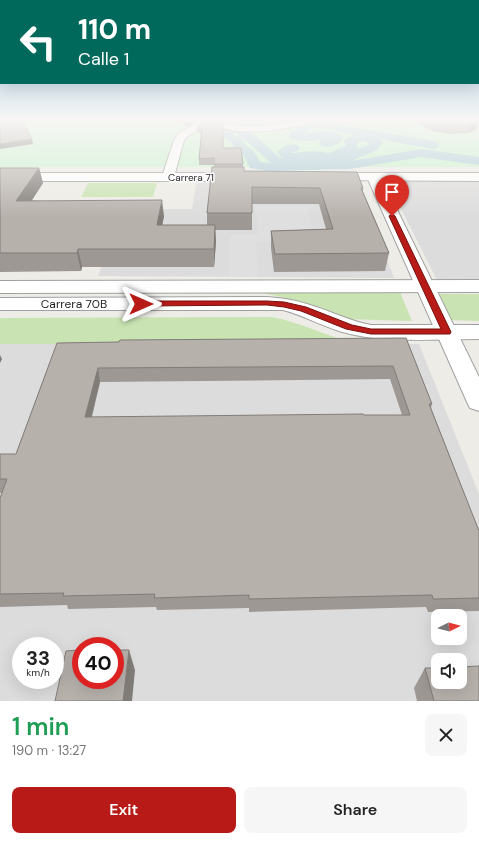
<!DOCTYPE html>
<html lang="en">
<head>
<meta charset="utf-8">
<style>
	:root { --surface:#fff; --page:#f6f6f6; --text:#222; --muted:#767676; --accent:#b71a17 }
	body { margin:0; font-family:"DM Sans",sans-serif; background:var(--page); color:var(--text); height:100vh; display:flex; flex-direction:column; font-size:15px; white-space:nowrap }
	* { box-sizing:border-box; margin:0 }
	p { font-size:13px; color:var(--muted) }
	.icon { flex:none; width:22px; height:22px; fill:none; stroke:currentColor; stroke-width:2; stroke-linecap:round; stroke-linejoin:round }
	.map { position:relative; height:701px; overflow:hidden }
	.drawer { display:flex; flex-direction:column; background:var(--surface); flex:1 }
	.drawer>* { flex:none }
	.hud { position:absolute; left:0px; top:0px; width:479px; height:84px; box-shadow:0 4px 16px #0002; background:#00695c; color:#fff; overflow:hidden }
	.needle { width:26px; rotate:84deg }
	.controls { position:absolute; left:431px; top:609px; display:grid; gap:8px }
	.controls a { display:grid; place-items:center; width:36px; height:36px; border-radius:8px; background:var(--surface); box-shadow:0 4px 16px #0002; font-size:20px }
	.speed { position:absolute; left:12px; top:637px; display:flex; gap:8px; font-size:20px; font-weight:700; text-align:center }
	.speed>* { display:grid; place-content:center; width:52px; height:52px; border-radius:50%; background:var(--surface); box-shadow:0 4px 16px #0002; line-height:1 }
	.speed small { font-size:10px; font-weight:400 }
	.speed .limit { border:6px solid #d22; background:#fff; color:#111 }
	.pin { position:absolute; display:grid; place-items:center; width:34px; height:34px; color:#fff; margin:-41px -17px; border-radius:50% 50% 50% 0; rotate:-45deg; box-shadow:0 0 4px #0007 }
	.pin .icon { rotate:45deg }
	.me { position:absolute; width:44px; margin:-22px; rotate:90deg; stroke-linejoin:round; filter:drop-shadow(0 0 3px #0008) }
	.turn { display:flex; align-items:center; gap:14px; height:84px; padding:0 12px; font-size:18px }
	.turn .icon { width:52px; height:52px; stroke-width:2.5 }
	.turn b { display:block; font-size:28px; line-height:34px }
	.round { display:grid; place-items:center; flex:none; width:42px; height:42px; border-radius:8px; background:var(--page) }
	.head { display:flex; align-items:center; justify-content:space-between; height:68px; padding:0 12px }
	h1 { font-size:24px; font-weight:600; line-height:30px; color:#1e9e55 }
	.action { display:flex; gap:8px; margin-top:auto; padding:8px 12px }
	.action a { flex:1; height:46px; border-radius:8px; background:var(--accent); color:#fff; font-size:16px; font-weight:600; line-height:46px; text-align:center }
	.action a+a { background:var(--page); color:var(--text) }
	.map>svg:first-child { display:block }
</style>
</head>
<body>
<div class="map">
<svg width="479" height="701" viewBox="0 0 479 701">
	<rect width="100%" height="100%" fill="#eeece6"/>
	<!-- residential -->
	<path fill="#dddcdc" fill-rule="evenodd" d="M197 179 357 180 394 278 98 276 124 209H192Z
		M387 181H479V280H437Z
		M0 344H419L479 494V701H0ZM438 616H460V638H438ZM21 646H55V680H21ZM81 646H115V680H81ZM438 660H460V682H438Z"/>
	<!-- grass -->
	<path fill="#c9e3b2" d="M88 183H157L153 197H81Z
		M257 292H400L412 321 343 319 282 297Z
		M434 294H479V321L450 320Z
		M272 317C302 323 329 337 358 344H0V318Z"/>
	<!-- park -->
	<path fill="#c8f3cd" d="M0 120H479V167H0Z"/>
	<!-- parking -->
	<path fill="#dfdfdf" d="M256 206H307L315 242H256L258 277H229L230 235H258Z"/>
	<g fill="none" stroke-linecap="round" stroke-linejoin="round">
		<!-- canal -->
		<path fill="#acccd7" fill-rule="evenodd" d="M309 122H322L433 141 437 142 439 145 437 148 433 149 379 139 383 143 377 150 351 161 421 149 479 157V165L421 157 350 169 268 171 250 168 244 156 235 150 232 143 218 134 226 127C247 122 263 144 278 156L283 159H284L277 153C281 146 290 143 298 145L300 148 298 151 291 152 292 153 314 151 329 153 346 146 344 141 349 137 355 135 322 128H312L304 134C315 133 334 127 343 138 338 146 330 148 321 146L319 143 321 140 329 139 306 141 291 139 289 136 291 131ZM235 133 248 142 271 163 260 162 254 151 245 145 241 138 232 134ZM364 141 370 144 358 149 357 142Z"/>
		<defs>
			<path id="pedestrian" d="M191 120C212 119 232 126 253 126 273 126 293 119 314 120L312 122C288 129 264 133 238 131 231 131 210 125 205 127 198 129 188 135 184 140L174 177 172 180H164L162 177 174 140 179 133 197 123Z
				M338 120H349L344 123 340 122Z"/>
			<path id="minor" d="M374 173 379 174 381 177 479 377V411L470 408 467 402 367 177 369 174Z"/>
			<path id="tertiary" d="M0 173H241L246 174 248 177 246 180 241 181H0Z
				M329 173H479V181L324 180 322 177 324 174Z
				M479 280V292L0 293V281Z
				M267 297C282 298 295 300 310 305 331 311 349 321 371 325H479V339C439 339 388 343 350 334 327 329 306 316 283 310H0V298Z"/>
		</defs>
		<!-- pedestrian casing -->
		<use href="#pedestrian" stroke="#a0a0a0" stroke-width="2"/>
		<!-- minor casing -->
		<use href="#minor" stroke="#a0a0a0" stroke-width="2"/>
		<!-- tertiary casing -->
		<use href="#tertiary" stroke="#a0a0a0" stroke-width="2"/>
		<!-- pedestrian -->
		<use href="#pedestrian" fill="#fff" fill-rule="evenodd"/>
		<!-- minor -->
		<use href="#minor" fill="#fff" fill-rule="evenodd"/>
		<!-- tertiary -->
		<use href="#tertiary" fill="#fff" fill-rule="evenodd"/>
	</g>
	<!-- wall -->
	<path fill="#9d9894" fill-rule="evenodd" d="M176 120H194V123L187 127Z
		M207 120H223V121Z
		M419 120H478V121L476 130 468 133 450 134 432 131 418 124Z
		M205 122 223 148 243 164V167L244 171 363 188V192L389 253 385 271 274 272 271 248V231L326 229 319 204H252V230H215L216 242 214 267H82L81 271 0 272V168H39L43 183 32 200 164 216 162 225H207V213L214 165H199V159L201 134 197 132V126Z
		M406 338 432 404 431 408 479 531V611L428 612 426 607 249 612V608L157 610 156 607 68 609 67 605 0 607V498L2 493H0V454H16L57 343ZM390 379 402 415 92 417 100 382Z
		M425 668 479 701H417L414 688Z"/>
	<!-- shaded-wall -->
	<path fill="#807c78" d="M189 120H194V123L187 127V121Z
		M478 121 476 130 468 133 470 124Z
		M32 139 33 144 0 149V144Z
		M39 168 43 183 21 217 16 201Z
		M162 200 164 216 159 242 157 225Z
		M215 225 216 242 214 267V249Z
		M78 249 82 267 81 271 77 253Z
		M0 355 2 359 0 363Z
		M98 368 100 382 88 430 85 417Z
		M129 650 135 670 132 701H123Z"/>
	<!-- building -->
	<path fill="#b7b1ac" stroke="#807c78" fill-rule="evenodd" d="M0 120H21L32 139 0 144Z
		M429 120H478V121L470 124 453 125 434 122Z
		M205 122 223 124V148H241L243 164H214V158L199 159 202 129 197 126Z
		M212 167H244V171L357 172 363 188H361L389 253 275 254 271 231 333 229 320 188 252 187V213H207Z
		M0 168H39L16 201 162 200 157 225H215L214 249H78L77 253H0Z
		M406 338 432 404H429L479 531V598L433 599 432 595 249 599V595L154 598 155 594 63 596 64 593 0 594V498L7 479H0V454H16L57 343 119 342 120 340ZM393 366 410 415H364L363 414 85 417 98 368Z
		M81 650V680H115V650H129L123 701H55L66 651Z
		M479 666V701H434L425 668H438V682H460V667Z"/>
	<!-- sky -->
	<linearGradient id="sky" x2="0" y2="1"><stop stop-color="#90bee1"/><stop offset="0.55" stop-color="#f7f6f4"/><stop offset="1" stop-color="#f7f6f4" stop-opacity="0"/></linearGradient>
	<rect width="479" height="218" fill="url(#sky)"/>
	<!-- route -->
	<path fill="#b71a17" stroke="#77110f" d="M392 214 395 216 451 332 450 334H371L346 329 301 311 284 307 267 305 141 306 137 304 141 301H267L284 302 306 307 352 325 371 329H441L389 216Z"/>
	<g text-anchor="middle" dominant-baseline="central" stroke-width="3" stroke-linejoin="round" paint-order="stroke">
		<!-- far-street labels -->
		<g font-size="10" fill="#1f1f1f" stroke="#fff">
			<text x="191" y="177">Carrera 71</text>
		</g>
		<!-- street labels -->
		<g font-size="12" fill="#1f1f1f" stroke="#fff">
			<text x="74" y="304">Carrera 70B</text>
		</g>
	</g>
</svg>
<div class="controls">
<a><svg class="needle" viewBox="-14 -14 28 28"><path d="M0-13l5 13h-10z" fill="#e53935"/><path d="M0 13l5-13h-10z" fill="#767676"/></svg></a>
<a><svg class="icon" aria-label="sound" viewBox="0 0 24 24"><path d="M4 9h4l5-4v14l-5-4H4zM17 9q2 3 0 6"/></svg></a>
</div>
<div class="speed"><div>33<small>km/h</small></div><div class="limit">40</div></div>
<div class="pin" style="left:392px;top:216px;background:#d93025"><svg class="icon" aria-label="arrive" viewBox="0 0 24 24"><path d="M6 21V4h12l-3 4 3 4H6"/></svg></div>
<svg class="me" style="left:141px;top:304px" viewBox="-20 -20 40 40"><path d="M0-17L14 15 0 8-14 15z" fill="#b71a17" stroke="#fff" stroke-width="4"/></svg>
<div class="hud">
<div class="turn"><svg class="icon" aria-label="left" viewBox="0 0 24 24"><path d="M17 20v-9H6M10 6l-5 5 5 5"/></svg><div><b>110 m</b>Calle 1</div></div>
</div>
</div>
<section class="drawer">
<div class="head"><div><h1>1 min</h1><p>190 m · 13:27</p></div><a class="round"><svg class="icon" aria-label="close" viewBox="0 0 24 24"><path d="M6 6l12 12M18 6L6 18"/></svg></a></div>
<div class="action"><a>Exit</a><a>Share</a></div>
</section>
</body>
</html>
